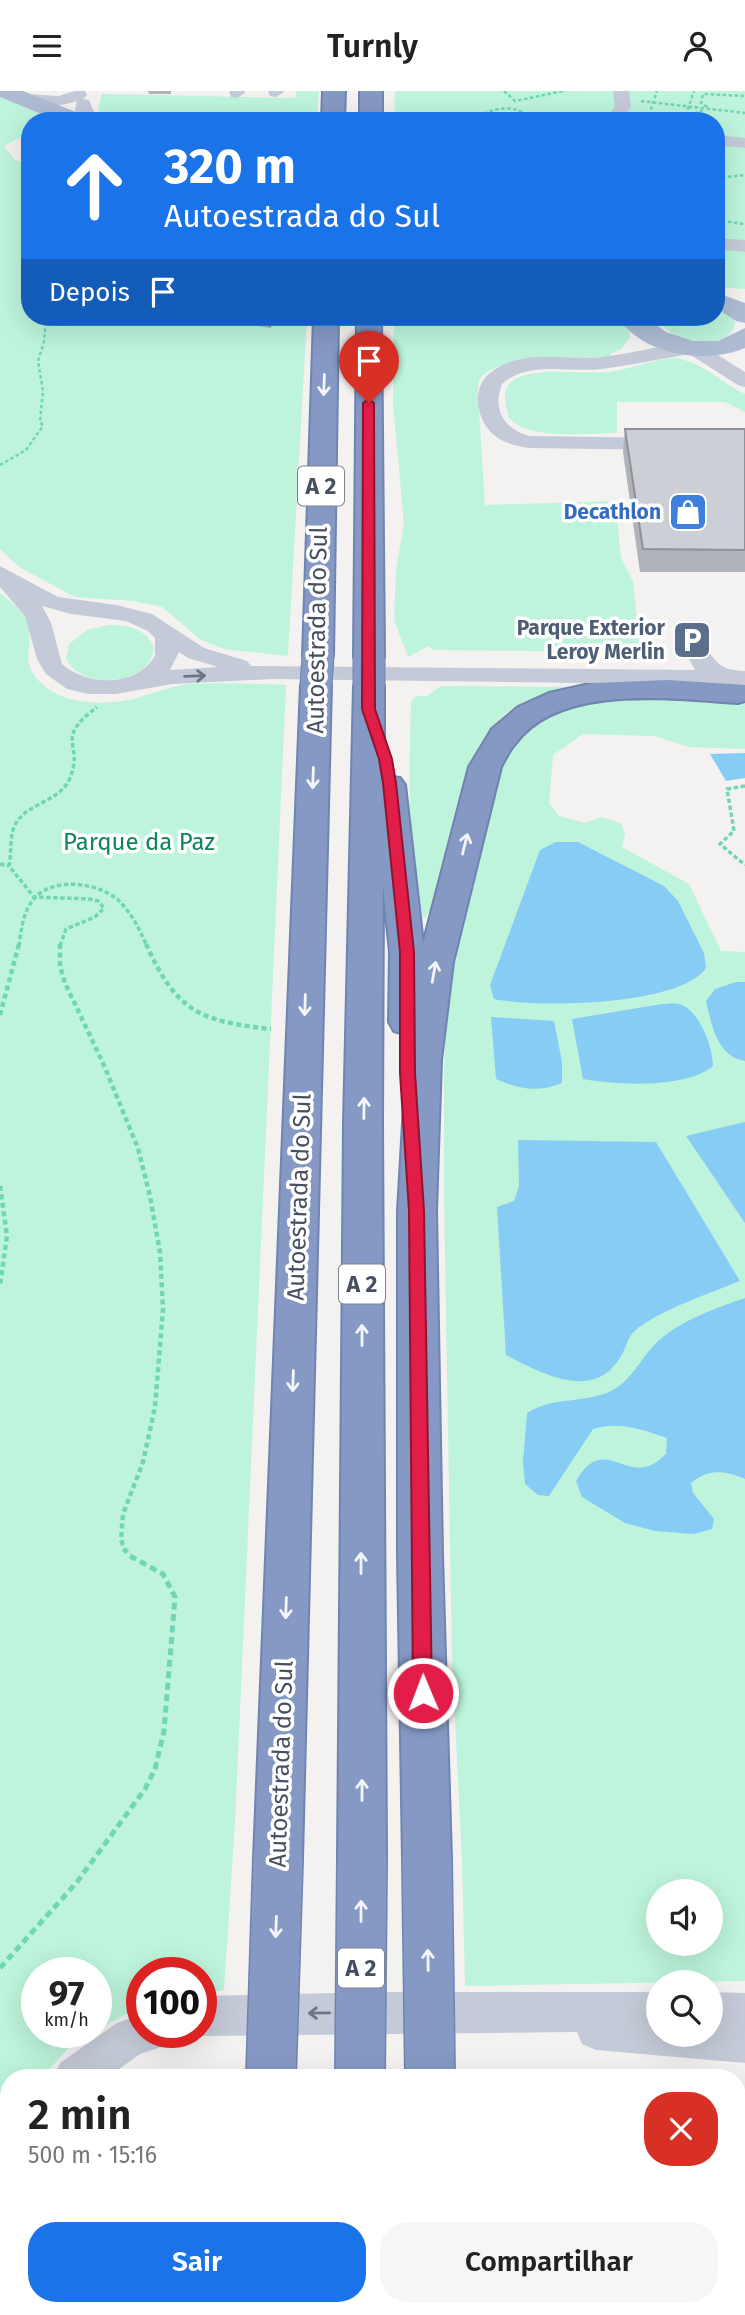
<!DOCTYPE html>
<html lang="pt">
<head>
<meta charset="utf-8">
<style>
	:root { --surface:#fff; --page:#f6f6f6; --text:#222; --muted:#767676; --accent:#1a73e8 }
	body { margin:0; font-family:"Fira Sans",sans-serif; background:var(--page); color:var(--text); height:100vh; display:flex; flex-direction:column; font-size:26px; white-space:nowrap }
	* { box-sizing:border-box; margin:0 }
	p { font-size:23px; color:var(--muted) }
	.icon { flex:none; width:38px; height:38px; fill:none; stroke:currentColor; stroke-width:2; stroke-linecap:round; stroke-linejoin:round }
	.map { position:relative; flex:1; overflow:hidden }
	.drawer { position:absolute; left:0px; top:1978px; width:746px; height:247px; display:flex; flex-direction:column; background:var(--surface); border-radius:28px 28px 0 0; box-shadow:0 7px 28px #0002 }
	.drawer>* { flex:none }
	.top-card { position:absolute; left:21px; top:21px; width:704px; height:214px; border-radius:28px; box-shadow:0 7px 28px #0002; background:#1a73e8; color:#fff; overflow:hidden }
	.controls { position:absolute; left:646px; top:1788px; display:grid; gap:14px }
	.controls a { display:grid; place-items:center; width:77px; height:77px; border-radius:50%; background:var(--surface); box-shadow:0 7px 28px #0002; font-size:35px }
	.speed { position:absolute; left:21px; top:1866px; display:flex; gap:14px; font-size:35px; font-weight:700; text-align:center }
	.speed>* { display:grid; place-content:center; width:91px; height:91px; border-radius:50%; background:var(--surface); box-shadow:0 7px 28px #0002; line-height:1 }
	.speed small { font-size:18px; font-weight:400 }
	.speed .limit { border:10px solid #d22; background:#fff; color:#111 }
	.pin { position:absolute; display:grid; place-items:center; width:60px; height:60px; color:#fff; margin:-72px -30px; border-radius:50% 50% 50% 0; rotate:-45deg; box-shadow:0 0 7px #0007 }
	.pin .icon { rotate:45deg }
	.me { position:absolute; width:77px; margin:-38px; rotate:359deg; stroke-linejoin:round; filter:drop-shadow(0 0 5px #0008) }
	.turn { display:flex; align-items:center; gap:24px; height:147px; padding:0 28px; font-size:32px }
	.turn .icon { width:91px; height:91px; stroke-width:2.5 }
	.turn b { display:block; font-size:49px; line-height:60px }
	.then { display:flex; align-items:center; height:66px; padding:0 28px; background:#0003; gap:14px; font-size:26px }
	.round { display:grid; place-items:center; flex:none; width:74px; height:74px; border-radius:28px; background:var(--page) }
	.overview { display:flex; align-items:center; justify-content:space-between; height:119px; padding:0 28px }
	h1 { font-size:42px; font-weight:600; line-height:52px }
	.cta { display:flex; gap:14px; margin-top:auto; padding:14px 28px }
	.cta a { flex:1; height:80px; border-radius:28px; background:var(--accent); color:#fff; font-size:28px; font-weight:600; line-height:80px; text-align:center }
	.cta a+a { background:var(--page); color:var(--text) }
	header { display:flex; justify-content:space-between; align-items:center; height:91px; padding:0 28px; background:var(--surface); font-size:32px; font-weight:600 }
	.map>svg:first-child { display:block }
</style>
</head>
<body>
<header><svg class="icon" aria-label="menu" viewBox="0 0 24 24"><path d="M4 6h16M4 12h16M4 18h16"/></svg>Turnly<svg class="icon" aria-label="person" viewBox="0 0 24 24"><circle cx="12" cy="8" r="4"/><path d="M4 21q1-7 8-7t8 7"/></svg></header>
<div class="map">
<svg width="745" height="2224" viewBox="0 0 745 2224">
	<rect width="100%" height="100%" fill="#f4f1f1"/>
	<!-- green -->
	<path fill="#bdf4db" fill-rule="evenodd" d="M296 0H319L317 30H103L98 18 102 3 295 7Z
		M395 0H745V198L716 196V30H394Z
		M0 6 55 29 30 30V42L4 55 15 69 30 73V226H307L288 565 224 558 201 549 162 516 134 510 75 506 19 476 0 458Z
		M716 216 734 228 735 232C731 261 672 254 661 231L662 226H716Z
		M394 226H614L628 236 630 247 621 258 610 263 612 265C585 269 490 262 479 290 478 294 478 298 478 301L485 414 615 410 621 467 633 490 640 561 433 559 428 555 408 566 394 529 396 479 404 433 393 312Z
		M674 267C702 270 720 291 745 303V321L725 311H617V342C586 342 531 350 509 327 505 316 502 299 511 291 531 274 584 284 609 281 631 278 651 269 674 267Z
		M0 502C9 510 21 518 26 528 37 550 18 567 38 589 60 614 103 615 133 608 152 603 170 595 190 593 222 591 254 593 286 594L235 1731 224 1899 201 1903V1881H142V1915L96 1939V1881H37V1941H92L74 1951 42 1986H9V2034L0 2048Z
		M109 534C128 534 148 538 154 558 149 595 80 600 66 567L69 553 87 539Z
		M441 595 569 596C550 601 526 607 510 619 471 648 461 725 450 771 445 790 438 815 423 828 407 756 409 684 411 611L416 605H427Z
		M637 607 745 612V658L689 656 654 645 583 643 553 664 549 712 559 725 585 732 601 726 621 732 625 743 622 756 689 793 721 860 745 861V1890L465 1895 462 1768 452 1570 444 1104V976L449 877 505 660 526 638 575 613ZM658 1801H710V1853H658Z
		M737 2028 745 2029V2224H473V2216H737Z
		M36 2216H209V2224H35Z"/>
	<!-- water -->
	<path fill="#86ccf5" d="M745 662V687L726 690 710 663Z
		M556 751H578L664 795 678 810 704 862 706 877C680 915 537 917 494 908L490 894 540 759Z
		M736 891H745V970C717 965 712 935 706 910L715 898Z
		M662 913C667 913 674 912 679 913 699 918 713 956 713 975 686 998 616 994 583 988L572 928Z
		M491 926 554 930 562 971V992C538 1002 519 998 496 988Z
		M745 1031V1132L686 1045Z
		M518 1049 656 1051 740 1190C708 1203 674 1214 645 1232 624 1245 630 1253 618 1270 590 1310 539 1281 506 1264L497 1116 514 1110 519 1095Z
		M745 1207V1388C725 1380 709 1377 691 1392L693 1402 714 1428 712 1438 694 1443 655 1440 625 1432 582 1406 576 1390C603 1344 623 1389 653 1373 658 1371 662 1366 666 1363L667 1347C641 1338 619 1330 593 1338L549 1405 538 1404 525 1393 523 1371 527 1322C554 1304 594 1314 619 1295 635 1283 644 1263 658 1250 682 1229 716 1217 745 1207Z"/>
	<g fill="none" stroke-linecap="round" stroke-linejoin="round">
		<defs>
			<path id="highway" d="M323 0H345L344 30H322Z
				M360 0H382V30H360Z
				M314 226H338L333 565 329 572 318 574 307 572 303 565Z
				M357 226H381L384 566 380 573 369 575 358 573 354 566Z
				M316 584 327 587 331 594 302 1768 295 1785 278 1792 261 1785 254 1768 301 594 305 587Z
				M369 585 380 588 384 595V685L400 687 405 694 423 853 469 676 492 638 518 616 549 602 594 592 668 589 745 594V610L738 612C672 608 559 592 515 653 509 660 505 668 501 676L453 871 441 969 436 1120 442 1464 451 1768 444 1785 427 1792 410 1785 403 1768 398 1464V1120L408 944 394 940 389 931 390 861 383 795 382 1033 386 1768 379 1785 362 1792 345 1785 338 1768 344 1033 354 595 358 588Z
				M236 2216H291L292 2224H236Z
				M331 2216H386L387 2224H331Z
				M404 2216H459L460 2224H404Z"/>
		</defs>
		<!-- highway casing -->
		<use href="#highway" stroke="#7084b0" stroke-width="4"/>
		<!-- path-far3 -->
		<path stroke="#71d6b5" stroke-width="2.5" stroke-dasharray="3.5 2.5" stroke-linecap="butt" d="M504 0 515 10 563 0
			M641 10 745 22
			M707 16 701 12 703 3 745 5
			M504 27 530 30
			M484 30 487 21C503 16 520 14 531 30
			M647 30 657 0
			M684 30 694 0
			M694 30 697 21 705 19
			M716 87 745 84
			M716 129 744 133
			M0 374 26 359 43 335 40 330 43 300 38 270 44 251 46 226"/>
		<!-- path-far2 -->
		<path stroke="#71d6b5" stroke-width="3.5" stroke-dasharray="4.5 2.5" stroke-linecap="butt" d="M745 695 727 698 734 740 720 753 745 774
			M0 773 9 775
			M19 855C21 840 23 821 33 809 52 785 97 791 118 809 131 821 140 839 147 855
			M60 855 66 838 95 826 104 817 98 810 90 808 34 806 9 775C12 762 9 743 16 732 29 711 60 711 70 687 85 651 52 650 97 616"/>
		<!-- path-far1 -->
		<path stroke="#71d6b5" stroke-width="4.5" stroke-dasharray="5 3.5" stroke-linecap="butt" d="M60 853V875L65 892 103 972 138 1057 150 1105 160 1161 163 1218 155 1316 143 1371 123 1423 121 1449 125 1459
			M146 853C177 921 199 930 271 938
			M0 924 19 853
			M0 1095 7 1145 0 1194"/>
		<!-- path -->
		<path stroke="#71d6b5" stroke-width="5" stroke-dasharray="7 4.5" stroke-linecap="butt" d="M0 1877 77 1791 145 1698 155 1678 164 1640 175 1506 163 1483 130 1465 124 1458
			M737 2016 745 2017
			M29 2224 30 2216"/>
		<!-- minor -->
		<path fill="#c4cad7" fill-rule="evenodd" d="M75 0H85L87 4 83 8 89 9 98 30H81L75 19 77 10C61 15 30 20 18 8L26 3 59 5Z
			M229 0H245V2L237 7 231 6Z
			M268 0H284V1L276 6 270 5Z
			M613 0H629L631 16 621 30H604L615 16Z
			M716 44 745 47V57L716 54Z
			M716 147 745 149V161L716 158Z
			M687 251 702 254 745 281V296L738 294 689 263C660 268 631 274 602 278 570 282 528 269 502 293 492 318 504 338 529 345L745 348V360L529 357C517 355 503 352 494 344 476 329 471 297 490 282 520 257 567 270 601 266 630 263 658 255 687 251Z
			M0 475 58 506 116 514 152 523 204 557 247 570 251 575 695 579 685 560 689 555H705C717 573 721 579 745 580V594L272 588 172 593 116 603H88L67 598 46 583 37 568 25 525 0 496ZM42 515 71 523 126 530 148 540 155 547V565C135 597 87 595 62 573L51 532ZM179 561 188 567 218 576 170 579Z
			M387 1901H658V1944H710V1901L745 1902V1972L596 1959 582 1953 577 1941 201 1945 192 1941H201V1905Z
			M142 1923V1941H170L164 1955 140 1963 108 1986H54L60 1972 117 1932Z
			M9 2094V2166L0 2170V2098Z"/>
		<!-- major -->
		<path fill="#aebbd2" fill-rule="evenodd" d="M0 0H23L86 25 89 30H58L0 6Z
			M720 203 745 212V232L736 230 716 217V204Z
			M618 226H646L666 241 693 250H718L745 237V257C706 274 641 264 618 226Z"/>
		<!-- highway -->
		<use href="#highway" fill="#8599c4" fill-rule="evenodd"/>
		<defs>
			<path id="highway-bridge-far1" d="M369 566V595
				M316 594 318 565"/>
			<path id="highway-bridge" d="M427 1768 430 1986
				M271 1986 278 1768
				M360 1986 362 1768"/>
		</defs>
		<!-- highway-bridge-far1 casing -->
		<use href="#highway-bridge-far1" stroke="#7084b0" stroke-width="33" stroke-linecap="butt"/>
		<!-- highway-bridge casing -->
		<use href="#highway-bridge" stroke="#7084b0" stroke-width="52" stroke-linecap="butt"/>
		<!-- highway-bridge-far1 -->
		<use href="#highway-bridge-far1" stroke="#8599c4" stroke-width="31"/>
		<!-- highway-bridge -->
		<use href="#highway-bridge" stroke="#8599c4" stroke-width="49"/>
	</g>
	<!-- wall -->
	<path fill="#b0b2b9" d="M148 0H171V3H149Z
		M241 226H279L270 237 241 232Z
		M625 338H745V481H640L623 361Z"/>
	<!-- shaded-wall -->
	<path fill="#909196" d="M270 226H279L270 237Z"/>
	<!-- building -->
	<path fill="#cdcfd7" stroke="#909196" stroke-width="2" d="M625 338H745V459L643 458Z"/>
	<!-- one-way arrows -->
	<defs><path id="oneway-shaft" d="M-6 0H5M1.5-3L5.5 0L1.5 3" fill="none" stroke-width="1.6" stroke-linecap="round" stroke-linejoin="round" transform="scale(1.75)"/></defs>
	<g stroke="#f3f5f9">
		<use href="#oneway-shaft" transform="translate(324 294) rotate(92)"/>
		<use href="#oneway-shaft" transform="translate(313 687) rotate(92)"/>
		<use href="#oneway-shaft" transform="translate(465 753) rotate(-76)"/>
		<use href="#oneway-shaft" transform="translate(434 881) rotate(-80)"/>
		<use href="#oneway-shaft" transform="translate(305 914) rotate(92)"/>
		<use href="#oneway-shaft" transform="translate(364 1017) rotate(-89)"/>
		<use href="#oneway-shaft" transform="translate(362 1244) rotate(-90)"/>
		<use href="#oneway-shaft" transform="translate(293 1290) rotate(92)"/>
		<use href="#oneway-shaft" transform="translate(361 1472) rotate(-90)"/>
		<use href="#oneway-shaft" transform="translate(286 1517) rotate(92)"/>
		<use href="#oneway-shaft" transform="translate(362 1699) rotate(-90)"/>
		<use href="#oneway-shaft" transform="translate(361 1820) rotate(-90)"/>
		<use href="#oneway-shaft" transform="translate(276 1836) rotate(92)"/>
		<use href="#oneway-shaft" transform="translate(428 1869) rotate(-91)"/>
	</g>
	<g stroke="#6c7584">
		<use href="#oneway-shaft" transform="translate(195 585) rotate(-2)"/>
		<use href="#oneway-shaft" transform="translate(319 1922) rotate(179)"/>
	</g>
	<!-- route -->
	<path fill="#e11d48" stroke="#92132f" stroke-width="2" d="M369 308 374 312 375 618 392 668 396 692 414 861 415 982 424 1120 432 1602 430 1608 423 1611 416 1608 413 1602 409 1120 400 982V861L383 692 379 668 362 618 363 312Z"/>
	<!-- icons -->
	<defs>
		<symbol id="shop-square" viewBox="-11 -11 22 22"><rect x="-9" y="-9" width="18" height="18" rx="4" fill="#3f7fe0" stroke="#fff"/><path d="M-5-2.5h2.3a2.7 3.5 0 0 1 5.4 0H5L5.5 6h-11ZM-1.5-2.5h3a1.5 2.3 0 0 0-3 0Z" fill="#fff"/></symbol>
		<symbol id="parking-square" viewBox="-11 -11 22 22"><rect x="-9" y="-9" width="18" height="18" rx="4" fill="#5c6f8a" stroke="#fff"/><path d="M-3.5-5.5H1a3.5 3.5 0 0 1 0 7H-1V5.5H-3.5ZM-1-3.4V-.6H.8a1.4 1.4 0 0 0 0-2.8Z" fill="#fff"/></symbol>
	</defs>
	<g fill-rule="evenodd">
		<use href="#shop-square" x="666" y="399" width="44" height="44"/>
		<use href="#parking-square" x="670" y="527" width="44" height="44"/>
	</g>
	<g text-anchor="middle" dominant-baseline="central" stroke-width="7" stroke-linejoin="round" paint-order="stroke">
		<!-- far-shop labels -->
		<g font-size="21" font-weight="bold" fill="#366cbe" stroke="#fff" text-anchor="end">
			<text x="661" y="421">Decathlon</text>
		</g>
		<!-- far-service labels -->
		<g font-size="21" font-weight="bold" fill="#4e5e75" stroke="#fff" text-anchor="end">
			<text x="665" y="537">Parque Exterior<tspan x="665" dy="24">Leroy Merlin</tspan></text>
		</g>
		<!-- shield labels -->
		<g fill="#fff" stroke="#7e8490" stroke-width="2">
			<rect x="298" y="375.5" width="46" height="39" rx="5"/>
			<rect x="339" y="1173.5" width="46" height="39" rx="5"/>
			<rect x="338" y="1857.5" width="46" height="39" rx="5"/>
		</g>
		<g font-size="23" font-weight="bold" fill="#475061">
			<text x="321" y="395">A 2</text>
			<text x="362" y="1193">A 2</text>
			<text x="361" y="1877">A 2</text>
		</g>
		<!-- street labels -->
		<g font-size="24" fill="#475061" stroke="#fff">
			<text transform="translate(317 539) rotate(-89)">Autoestrada do Sul</text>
			<text transform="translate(299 1106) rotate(-88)">Autoestrada do Sul</text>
			<text transform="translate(281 1673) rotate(-88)">Autoestrada do Sul</text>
		</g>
		<!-- park labels -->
		<g font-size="24" fill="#0e855d" stroke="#fff">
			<text x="139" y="751">Parque da Paz</text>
		</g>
	</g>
</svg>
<div class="controls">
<a><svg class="icon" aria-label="sound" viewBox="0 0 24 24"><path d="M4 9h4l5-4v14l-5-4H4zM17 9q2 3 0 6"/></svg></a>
<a><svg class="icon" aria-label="search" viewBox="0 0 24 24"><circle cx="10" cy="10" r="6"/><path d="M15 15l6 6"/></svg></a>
</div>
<div class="speed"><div>97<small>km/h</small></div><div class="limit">100</div></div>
<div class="pin" style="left:369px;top:312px;background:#d93025"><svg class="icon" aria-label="arrive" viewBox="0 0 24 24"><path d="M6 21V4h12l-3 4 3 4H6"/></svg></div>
<svg class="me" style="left:423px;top:1602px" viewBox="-20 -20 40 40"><circle r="17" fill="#e11d48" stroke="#fff" stroke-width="3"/><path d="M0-11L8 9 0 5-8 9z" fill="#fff"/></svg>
<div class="top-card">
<div class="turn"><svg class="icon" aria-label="ahead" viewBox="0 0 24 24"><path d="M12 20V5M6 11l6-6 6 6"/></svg><div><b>320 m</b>Autoestrada do Sul</div></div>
<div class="then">Depois<svg class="icon" aria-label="arrive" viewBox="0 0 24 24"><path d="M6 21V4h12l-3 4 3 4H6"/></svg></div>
</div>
<section class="drawer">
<div class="overview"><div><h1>2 min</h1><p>500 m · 15:16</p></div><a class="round" style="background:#d93025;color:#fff"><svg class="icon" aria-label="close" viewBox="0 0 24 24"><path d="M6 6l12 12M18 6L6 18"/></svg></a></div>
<div class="cta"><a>Sair</a><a>Compartilhar</a></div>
</section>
</div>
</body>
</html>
